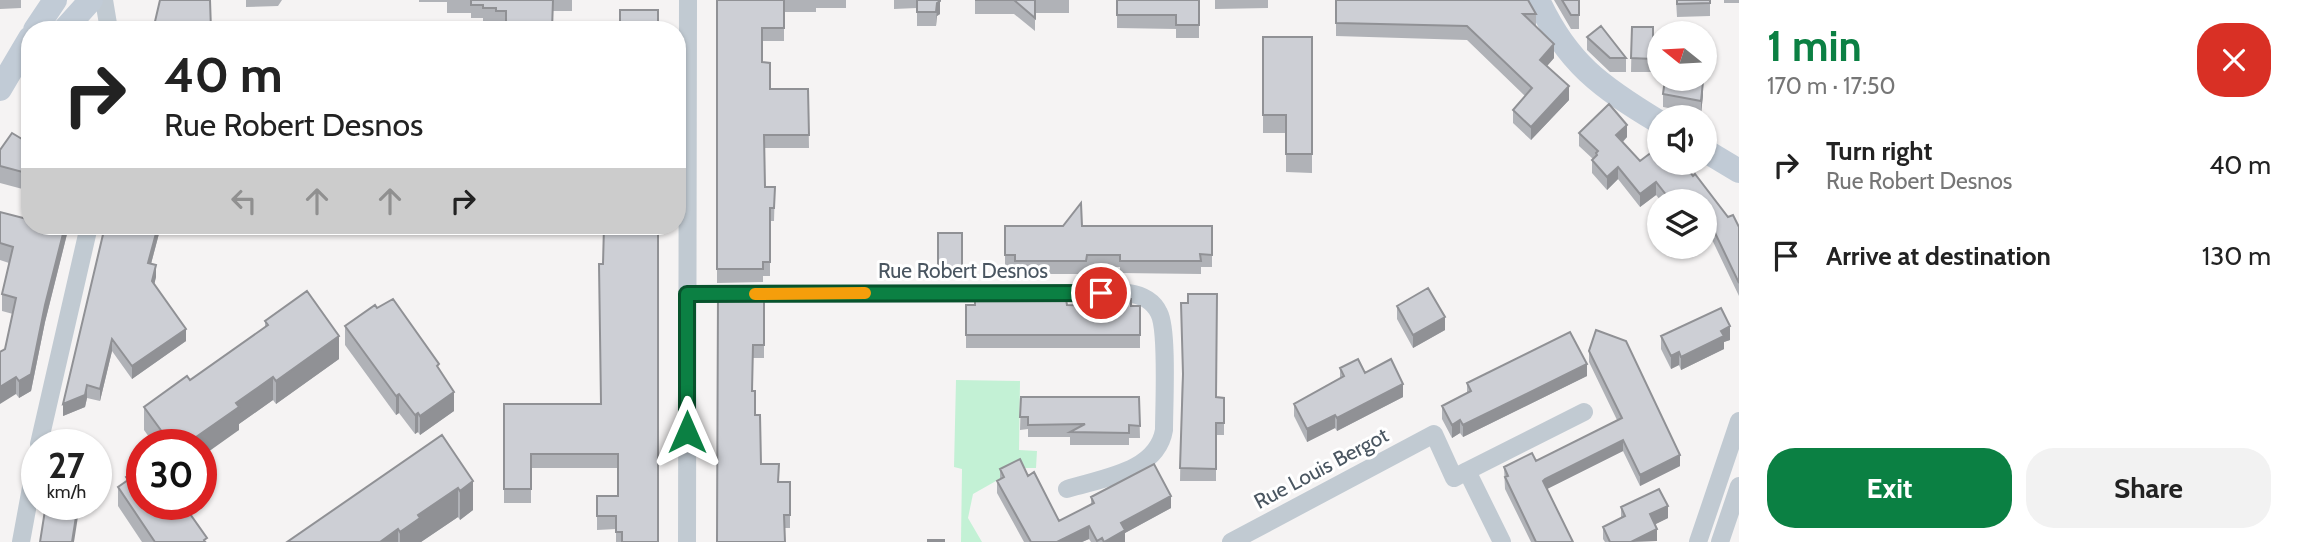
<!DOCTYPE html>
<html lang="en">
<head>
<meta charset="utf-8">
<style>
	:root { --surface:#fff; --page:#f2f2f2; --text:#222; --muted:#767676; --accent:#0b8043 }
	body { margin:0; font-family:Cabin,sans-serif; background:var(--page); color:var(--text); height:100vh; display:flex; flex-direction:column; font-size:26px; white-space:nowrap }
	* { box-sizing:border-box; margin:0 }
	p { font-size:23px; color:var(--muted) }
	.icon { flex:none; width:38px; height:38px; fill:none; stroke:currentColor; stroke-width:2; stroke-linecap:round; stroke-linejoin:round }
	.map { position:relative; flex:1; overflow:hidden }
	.sheet { display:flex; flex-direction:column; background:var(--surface); width:560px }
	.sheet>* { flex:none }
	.guide { position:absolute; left:21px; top:21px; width:665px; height:214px; border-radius:28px; box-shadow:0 2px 5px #0004; background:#fff; color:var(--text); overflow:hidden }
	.needle { width:46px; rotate:288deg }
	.tools { position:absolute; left:1647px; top:21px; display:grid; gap:14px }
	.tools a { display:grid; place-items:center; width:70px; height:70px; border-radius:50%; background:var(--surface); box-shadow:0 2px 5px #0004; font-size:35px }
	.speed { position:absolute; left:21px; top:429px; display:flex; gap:14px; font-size:35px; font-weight:700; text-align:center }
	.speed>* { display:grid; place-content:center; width:91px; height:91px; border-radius:50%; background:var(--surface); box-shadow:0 2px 5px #0004; line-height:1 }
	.speed small { font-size:18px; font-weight:400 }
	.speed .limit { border:10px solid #d22; background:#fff; color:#111 }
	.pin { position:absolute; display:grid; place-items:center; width:60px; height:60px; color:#fff; margin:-30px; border:4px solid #fff; border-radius:50%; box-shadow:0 2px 7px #0007 }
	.me { position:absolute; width:77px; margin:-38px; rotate:0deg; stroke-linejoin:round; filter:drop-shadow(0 0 5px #0008) }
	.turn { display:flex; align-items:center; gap:24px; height:147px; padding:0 28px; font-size:32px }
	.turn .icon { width:91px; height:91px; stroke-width:2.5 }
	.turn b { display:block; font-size:49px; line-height:60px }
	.lanes { display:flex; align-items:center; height:66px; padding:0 28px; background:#0003; justify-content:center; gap:35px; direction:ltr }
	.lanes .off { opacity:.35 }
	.round { display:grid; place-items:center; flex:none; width:74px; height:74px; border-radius:28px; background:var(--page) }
	.summary { display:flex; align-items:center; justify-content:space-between; height:119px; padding:0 28px }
	h1 { font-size:42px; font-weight:700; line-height:52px; color:var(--accent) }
	.primary-button { display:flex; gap:14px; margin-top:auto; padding:14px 28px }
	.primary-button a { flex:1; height:80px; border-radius:28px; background:var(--accent); color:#fff; font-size:28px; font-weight:700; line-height:80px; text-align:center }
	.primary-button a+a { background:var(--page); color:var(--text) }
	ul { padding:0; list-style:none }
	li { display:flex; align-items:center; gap:21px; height:91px; padding:0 28px }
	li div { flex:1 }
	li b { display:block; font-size:26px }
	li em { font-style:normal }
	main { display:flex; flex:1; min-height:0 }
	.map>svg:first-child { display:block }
</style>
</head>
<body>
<main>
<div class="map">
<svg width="1739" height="542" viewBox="0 0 1739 542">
	<rect width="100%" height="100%" fill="#f5f3f3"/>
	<!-- green -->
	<path fill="#c3f1d5" d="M956 380 1020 381 1019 450 1037 451 1036 468H1019L973 494 968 518 982 542H961L962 469 954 467Z"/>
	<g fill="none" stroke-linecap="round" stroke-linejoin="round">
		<!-- street -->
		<path stroke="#c1cad2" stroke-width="18" d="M104 0 109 30
			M687 294 1128 293C1142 295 1153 300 1159 313 1168 330 1164 406 1164 430 1157 472 1102 478 1067 489
			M39 444 89 226
			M1467 471 1584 412
			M21 542 37 455
			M687 542 688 0
			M1231 542 1434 434 1454 478 1467 471 1502 542
			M1698 542 1739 421
			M1720 542 1739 486"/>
		<!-- secondary -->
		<path stroke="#c1cbd6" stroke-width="24" d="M1538 0C1567 63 1601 87 1659 122
			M35 30 55 0
			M64 30 91 0
			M0 89 30 38
			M1704 150 1739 171"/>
	</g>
	<!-- wall -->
	<path fill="#b0b2b7" d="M0 0H21V8L0 9Z
		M246 0H282L278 6 246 7Z
		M419 0H572V11H553L506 24H496V21H483V18H471V13H447V2H419Z
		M717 0H846V8H816V12H784V41H762V62L770 89H808L809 148H764L765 187H775L774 221H770V276H763V282L717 283Z
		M894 0H940V14L937 16 936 26H917V8L894 9Z
		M975 0H1069V13H1035V31L1014 14H975Z
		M1117 0H1199V38H1176V29L1117 28Z
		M1215 0H1268V8L1215 9Z
		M1336 0 1536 14V26L1554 58 1547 66 1569 100 1531 140 1513 123V110L1525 96 1467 40 1336 36Z
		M1554 0H1579V29H1571Z
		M1676 0H1710V16L1677 17Z
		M1724 0H1739V3H1724Z
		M1632 27H1653V72H1631Z
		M1263 37H1312V173L1286 172V133H1263Z
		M1587 37 1626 58V72H1610L1587 50Z
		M1686 79V80L1703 95 1701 114 1663 107V94Z
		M1579 133 1627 137 1623 142 1640 161 1659 163 1675 167 1739 227V296L1706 227 1704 201H1661L1656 195 1640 207 1618 179 1607 190 1592 173V160L1593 159 1579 146Z
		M30 134V191L0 183V150L27 142Z
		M0 212 30 226H69L45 322 31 391 19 398 16 394 5 349 13 314 2 311V294L9 263 0 260Z
		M105 226H161L151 264 156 277 154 284 186 341 132 379 112 351 100 401 87 398 85 407 63 416Z
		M1005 226H1212V267H1201V274L1120 273V267L1087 268 1086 274H1015V268H1005Z
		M938 233H962V275H938Z
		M718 292H764V358H753L752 391 761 464 779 482H790V528H785L717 542Z
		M966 305 1140 306V348H966Z
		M1397 306 1445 330 1413 348 1397 319Z
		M377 308 439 370 454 411 420 435 418 432 415 434 399 413 396 415 345 345V326Z
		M265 321 339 359 276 404 273 400 239 424V430L201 444H154L144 430V407L190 380 265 327Z
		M1661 336 1730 340 1724 342V349L1681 370 1679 365 1671 369 1661 349Z
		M1589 351 1680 466 1640 486 1623 451 1547 489 1573 542H1531L1505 489 1504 467 1536 461 1617 420 1589 362Z
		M1340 368 1365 373 1403 397 1337 431 1335 428 1307 442 1294 416V404L1340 379Z
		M1587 376 1463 437 1460 433 1452 438 1442 419V406L1467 393V383Z
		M1182 379 1216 397 1224 410V435H1216V481H1180Z
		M1021 397H1139L1140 438H1129V445H1070V437H1028V429L1020 430Z
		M504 404H601L658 542H616V529L597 530V496H618V468H531V503H504Z
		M442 435 473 510 460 520 458 517 421 542H287Z
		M1000 469 1028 476 1059 521 1091 504V497L1171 508 1125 533V542H1091L1089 539 1082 542H1024L997 493V481L1000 479Z
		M126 477 207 542H142L118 506V487L126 481Z
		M1621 507 1668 518 1655 524 1657 541 1605 542 1603 539V527L1621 518Z"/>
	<!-- shaded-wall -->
	<path fill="#909195" d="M940 1V14L937 16 936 26 937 3Z
		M1554 44V58L1540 74V60Z
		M1703 82V95L1701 114V101Z
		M1569 86V100L1531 140V127Z
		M1627 125V137L1616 148V135Z
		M1618 167V179L1607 190V177Z
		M1656 182V195L1640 207V194Z
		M1706 214V227L1704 228V216Z
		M65 226H69L45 322 31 391 19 398V381L45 305Z
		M158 226H161L148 275V263Z
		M156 265V277L152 294V281Z
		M1445 317V330L1413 348V335Z
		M1730 326V340L1724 342V349L1681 370V357L1721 331Z
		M186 329V341L132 379V366Z
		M339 336V359L276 404V381Z
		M112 339V351L100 401V389Z
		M1679 352V365L1671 369V356Z
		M1587 364V376L1463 437V425Z
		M16 377V394L0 404V387Z
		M273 377V400L239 424V430L201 457V444H186L236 403Z
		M1403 384V397L1337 431V418Z
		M87 385V398L85 407 63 416V404Z
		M454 392V411L420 435V416Z
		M399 394V413L396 415V396Z
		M418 413V432L415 434V415Z
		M1335 415V428L1307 442V429Z
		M1460 420V433L1452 438V425Z
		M1623 440V451L1545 490 1543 481 1545 479Z
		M1680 455V466L1640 486V475Z
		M473 481V510L460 520V491Z
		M458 488V517L421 542H400V532L418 515Z
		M1171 496V508L1125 533V542H1104L1121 523Z
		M78 504H80L74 542H72Z
		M1668 506V518L1650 527V514Z
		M1089 526V539L1082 542H1057Z
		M398 529V542H380Z
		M1657 529V541L1631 542Z"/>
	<!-- building -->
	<path fill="#cdcfd5" stroke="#909195" stroke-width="2" d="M160 0H210L211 30H153Z
		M471 0H553L552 30H506V11H496V8H483V5H471Z
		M717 0H784V28H762V62L770 63V89H808L809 135H764L765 187H775L774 208H770V262H763V269H717Z
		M917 0H940V1L937 3 936 12H917Z
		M975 0H1035V18L1014 0Z
		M1117 0H1199V25H1176V15H1117Z
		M1336 0H1528L1536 14H1523L1554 44 1540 60 1569 86 1531 127 1513 110 1532 88 1467 26 1336 23Z
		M1562 0H1579V15H1571Z
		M1677 0H1710V3L1677 4Z
		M620 10H658V30H610L616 29V25H620Z
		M1601 26 1626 58H1610L1587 37Z
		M1632 27H1653V59L1631 58Z
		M1263 37H1312V154H1286V115H1263Z
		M1665 79H1685L1684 80 1703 82 1701 101 1663 94Z
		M1609 104 1627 125 1616 135 1640 161 1656 149 1659 153V163H1672L1675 167 1680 163H1683L1693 176 1695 174 1728 217 1733 215 1739 227V283L1706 214 1704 216V201H1671L1656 182 1640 194 1618 167 1607 177 1592 160 1597 155 1596 153 1598 151 1579 133Z
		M12 133 27 142 29 134H30V174L0 166V150Z
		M1081 203 1082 226H1212V255L1200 254 1201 261H1120V255H1087L1086 261H1015V255H1005V226H1063Z
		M30 207V226H65L45 305 31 374 19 381 16 377 0 387V352L5 349 16 298 2 294 13 247 0 243V212L27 219Z
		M105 226H158L148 263 156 265 152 281 186 329 132 366 112 339 100 389 87 385 85 395 63 404Z
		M604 226H658V542H622V532H616V516H597V496H618V454H531V489H504V404H601L599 264H603Z
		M938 233H962V268H938Z
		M1428 288 1445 317 1413 335 1397 306Z
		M307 291 339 336 276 381 273 377 236 403 239 407 186 444H171L144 407 187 376 190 380 268 325 265 321Z
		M718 292H764V345H753L752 391H755V415H760L761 464H779L778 482H790V515H784L785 542H717Z
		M1188 294H1217L1216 397 1224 398V423H1216V469L1180 468 1183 374 1181 303H1188Z
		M393 299 439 364 437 366 454 392 420 416 418 413 415 415 399 394 396 396 345 326 375 305 377 308Z
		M975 299H1066L1067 305 1099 306V299H1131V306H1140V335H966V305H975Z
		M1721 308 1730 326 1721 331 1724 336 1681 357 1679 352 1671 356 1661 336Z
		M1596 330 1626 341 1680 455 1640 475 1623 440 1545 479 1543 481 1573 542H1536L1505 477 1508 476 1504 467 1532 453 1536 461 1622 418 1589 351Z
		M1570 332 1587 364 1463 425 1460 420 1452 425 1442 406 1471 391 1467 383Z
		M1358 359 1365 373 1391 359 1403 384 1337 418 1335 415 1307 429 1294 404 1344 376 1340 368Z
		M1021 397H1139L1140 426 1129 425V433L1070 432 1085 424 1028 425V417H1020Z
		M442 435 473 481 460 491 458 488 418 515 420 518 400 532 398 529 380 542H287Z
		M1020 459 1028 476 1034 472 1059 521 1094 503 1091 497 1154 464 1171 496 1121 523 1125 530 1104 542 1102 538 1097 541 1089 526 1057 542H1031L997 481 1004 477 1000 469Z
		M140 467 142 469V504H183L207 538 204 540 205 542H155L118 487 128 480 126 477Z
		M1659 489 1668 506 1650 514 1657 529 1631 542H1610L1603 527 1625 516 1621 507Z
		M46 504H78L72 542H40Z
		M928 540H944V542H928Z"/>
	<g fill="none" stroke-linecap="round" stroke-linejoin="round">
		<defs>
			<path id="route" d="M687 432V294L1101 293"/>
		</defs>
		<!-- route casing -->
		<use href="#route" stroke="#07532c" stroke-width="18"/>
		<!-- route -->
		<use href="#route" stroke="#0b8043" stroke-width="12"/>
		<!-- slow -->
		<path stroke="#f59e0b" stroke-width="12" d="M755 294 865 293"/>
	</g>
	<g text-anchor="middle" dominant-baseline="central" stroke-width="6" stroke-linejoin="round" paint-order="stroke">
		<!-- street labels -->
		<g font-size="21" fill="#4a5661" stroke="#fff">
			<text x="963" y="270">Rue Robert Desnos</text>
			<text transform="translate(1321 468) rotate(-28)">Rue Louis Bergot</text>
		</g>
	</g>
</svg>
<div class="tools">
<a><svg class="needle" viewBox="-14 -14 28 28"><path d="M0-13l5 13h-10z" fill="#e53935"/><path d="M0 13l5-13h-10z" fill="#767676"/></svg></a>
<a><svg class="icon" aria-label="sound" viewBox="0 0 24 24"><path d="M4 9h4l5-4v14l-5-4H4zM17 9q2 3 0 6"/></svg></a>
<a><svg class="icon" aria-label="layers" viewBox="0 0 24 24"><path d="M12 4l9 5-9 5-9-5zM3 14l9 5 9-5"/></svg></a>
</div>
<div class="speed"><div>27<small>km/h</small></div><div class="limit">30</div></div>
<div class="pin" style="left:1101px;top:293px;background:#d93025"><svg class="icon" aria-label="arrive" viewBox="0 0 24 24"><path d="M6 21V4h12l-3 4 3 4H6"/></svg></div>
<svg class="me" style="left:687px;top:432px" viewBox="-20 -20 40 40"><path d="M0-17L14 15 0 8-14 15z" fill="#0b8043" stroke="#fff" stroke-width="4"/></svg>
<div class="guide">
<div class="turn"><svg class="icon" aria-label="right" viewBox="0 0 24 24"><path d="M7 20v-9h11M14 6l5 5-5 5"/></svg><div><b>40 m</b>Rue Robert Desnos</div></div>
<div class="lanes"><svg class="icon off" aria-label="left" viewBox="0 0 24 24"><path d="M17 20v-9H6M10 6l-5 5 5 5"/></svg><svg class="icon off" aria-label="ahead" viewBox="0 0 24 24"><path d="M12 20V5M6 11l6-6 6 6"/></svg><svg class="icon off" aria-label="ahead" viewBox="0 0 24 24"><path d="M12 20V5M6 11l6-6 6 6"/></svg><svg class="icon" aria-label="right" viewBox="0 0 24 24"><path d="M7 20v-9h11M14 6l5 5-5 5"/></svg></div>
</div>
</div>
<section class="sheet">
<div class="summary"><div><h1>1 min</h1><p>170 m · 17:50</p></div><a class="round" style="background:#d93025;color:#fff"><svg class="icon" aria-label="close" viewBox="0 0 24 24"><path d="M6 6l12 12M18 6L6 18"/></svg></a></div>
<ul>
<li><svg class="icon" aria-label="right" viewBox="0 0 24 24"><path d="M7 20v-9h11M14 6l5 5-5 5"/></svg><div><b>Turn right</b><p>Rue Robert Desnos</p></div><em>40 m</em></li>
<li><svg class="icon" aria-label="arrive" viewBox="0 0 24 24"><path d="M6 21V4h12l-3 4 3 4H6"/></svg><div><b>Arrive at destination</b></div><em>130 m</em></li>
</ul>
<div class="primary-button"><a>Exit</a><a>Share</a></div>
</section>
</main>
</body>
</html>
